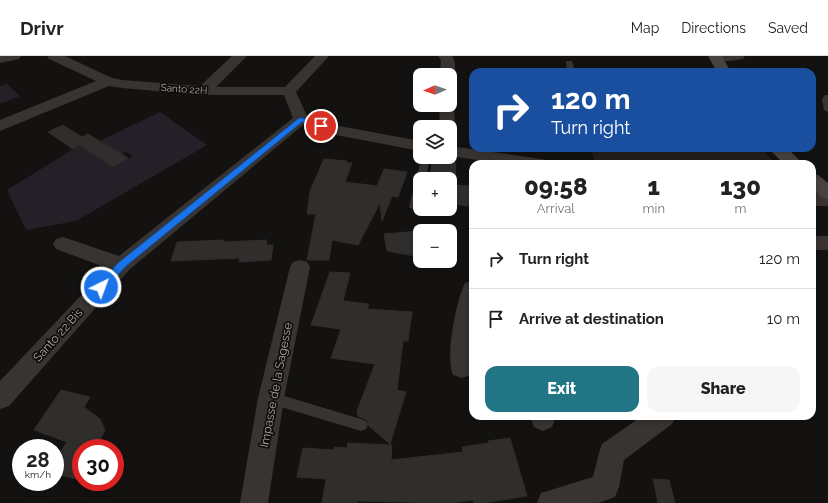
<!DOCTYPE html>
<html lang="en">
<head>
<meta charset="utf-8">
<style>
	:root { --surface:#fff; --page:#f6f6f6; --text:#222; --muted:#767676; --line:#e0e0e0; --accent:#217585 }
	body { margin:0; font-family:Raleway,sans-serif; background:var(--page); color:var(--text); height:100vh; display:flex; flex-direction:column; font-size:15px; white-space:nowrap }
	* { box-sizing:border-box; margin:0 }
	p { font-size:13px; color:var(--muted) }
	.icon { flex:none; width:22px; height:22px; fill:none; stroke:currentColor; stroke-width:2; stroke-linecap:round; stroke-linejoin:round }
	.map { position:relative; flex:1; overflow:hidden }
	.panel { position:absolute; left:469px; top:104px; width:347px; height:260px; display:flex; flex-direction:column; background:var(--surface); border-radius:12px; box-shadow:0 2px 6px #0003 }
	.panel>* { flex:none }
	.hud { position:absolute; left:469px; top:12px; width:347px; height:84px; border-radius:12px; box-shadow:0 2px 6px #0003; background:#1a4fa0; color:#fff; overflow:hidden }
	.needle { width:26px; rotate:268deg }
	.controls { position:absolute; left:413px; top:12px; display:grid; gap:8px }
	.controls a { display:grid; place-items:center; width:44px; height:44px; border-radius:8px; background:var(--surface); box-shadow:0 2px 6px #0003; font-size:20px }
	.speed { position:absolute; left:12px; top:383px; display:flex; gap:8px; font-size:20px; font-weight:700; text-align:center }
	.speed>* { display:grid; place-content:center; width:52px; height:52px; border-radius:50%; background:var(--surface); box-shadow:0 2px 6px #0003; line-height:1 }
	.speed small { font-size:10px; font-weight:400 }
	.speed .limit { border:6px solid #d22; background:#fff; color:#111 }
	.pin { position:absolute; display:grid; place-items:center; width:34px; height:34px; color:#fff; margin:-17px; border:2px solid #fff; border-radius:50%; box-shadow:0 1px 4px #0007 }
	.me { position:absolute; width:44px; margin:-22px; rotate:42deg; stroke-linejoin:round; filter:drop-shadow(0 0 3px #0008) }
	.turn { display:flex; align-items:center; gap:14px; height:84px; padding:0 16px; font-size:18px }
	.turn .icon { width:52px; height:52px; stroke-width:2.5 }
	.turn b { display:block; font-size:28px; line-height:34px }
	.eta { display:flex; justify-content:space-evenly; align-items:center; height:68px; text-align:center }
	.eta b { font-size:24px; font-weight:800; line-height:28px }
	.primary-button { display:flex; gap:8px; margin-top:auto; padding:8px 16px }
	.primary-button a { flex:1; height:46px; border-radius:12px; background:var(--accent); color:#fff; font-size:16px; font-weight:800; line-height:46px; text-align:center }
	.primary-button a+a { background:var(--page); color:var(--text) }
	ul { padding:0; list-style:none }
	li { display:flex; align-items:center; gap:12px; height:60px; padding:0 16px; border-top:1px solid var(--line) }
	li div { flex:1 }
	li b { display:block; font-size:15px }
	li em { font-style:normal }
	header { display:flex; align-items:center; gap:24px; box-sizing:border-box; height:56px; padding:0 20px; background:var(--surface); border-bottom:1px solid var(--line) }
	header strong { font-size:19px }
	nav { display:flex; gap:22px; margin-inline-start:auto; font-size:14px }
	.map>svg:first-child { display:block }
</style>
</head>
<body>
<header>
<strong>Drivr</strong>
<nav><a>Map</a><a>Directions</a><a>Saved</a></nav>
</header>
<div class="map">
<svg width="828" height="447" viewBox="0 0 828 447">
	<rect width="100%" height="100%" fill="#131211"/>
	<!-- built -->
	<path fill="#201f1d" d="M590 92H720L765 96 775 108H596Z"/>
	<!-- green -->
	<path fill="#251f28" d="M7 28 20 40 0 48V30Z
		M160 56 207 89 76 165 26 174 7 134 80 89 113 111 133 100 126 96 121 98 100 85Z"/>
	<!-- building -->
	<path fill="#302e2c" stroke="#2f2d2b" d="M63 69 82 81 88 78 128 102 113 111 80 89 73 93 48 76Z
		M324 103 347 105V107H352L345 126 377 130 384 113 407 116 398 141 392 140 382 165 380 147 358 189 332 184 329 204H307L316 158H307L310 135Z
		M432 105 456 107 455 123H430Z
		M450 129 473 130V145L470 144V150L450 148Z
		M420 175V201L387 195 384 178Z
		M224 184 223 186 267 184 266 189H273L271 204 239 206 240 202 171 205 177 186Z
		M330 216 350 217 343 245 369 248 367 253 412 256 408 285H403L397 334 406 336 390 388 369 370 367 364 358 360 357 355 375 308 331 302 341 273 311 269Z
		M61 334 90 341 84 351 100 363 105 374 96 392H81V424L55 418V404L67 386 34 374Z
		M510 382 527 440 483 447H474L473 444 451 447 357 445V447H322L326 423 297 421 303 392 334 394V391L347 392 348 387 392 389 391 404 463 396 462 391 489 387 488 385Z
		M653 423 669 424 675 447H658Z"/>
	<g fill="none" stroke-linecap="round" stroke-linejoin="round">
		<!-- lane -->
		<path fill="#383432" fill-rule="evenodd" d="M566 5H572L575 16H567Z
			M825 39H828V56L824 54 822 43Z
			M422 101H430L426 123H420L419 151 414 154 409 151 415 127 418 125 416 123Z
			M271 336 361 363 366 365 368 369 366 373 361 375 271 348 266 346 264 342 266 338Z"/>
		<!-- street -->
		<path fill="#383432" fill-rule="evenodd" d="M0 0H21L19 3 0 7Z
			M47 0H65L112 22 122 24 200 30 232 0H247L216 31H285L315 0H329L296 36 307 60 334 69 420 85V95L331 78 303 69 129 214 9 350 0 353V325L107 212 56 193 53 188 56 183 63 181 119 200 293 62 284 39H203L122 32 109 30 0 75V64L96 25 49 3Z
			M438 0H452C456 5 456 16 452 22H450V19H440L441 4Z
			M710 0H745L743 3C733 5 721 6 711 4Z
			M450 45 454 49 455 71 450 75V71H439L440 49H450Z
			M450 90 541 103 547 104 550 108H506L450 100Z
			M812 138H828V150H812Z
			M812 180H828V194H812Z
			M300 204 307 206 310 211 284 342 268 447H240L258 342 290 211 293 206Z
			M473 225V314L471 319 462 322 453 319C445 303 456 244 465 227Z
			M530 360H556L552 371 543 375 534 371Z
			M642 360H676L672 368 624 404 619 431 615 441 598 447H537L541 437 593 421 599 397 602 388Z"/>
		<!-- secondary -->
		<path fill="#484240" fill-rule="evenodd" d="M708 0H722L731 16H717Z
			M768 92H787L803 108H784Z
			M812 117 818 119 828 127V143L821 141 812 133Z"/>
	</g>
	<!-- route -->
	<path fill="#1a73e8" stroke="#114b97" d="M299 62H303L325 70 321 72 302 66 125 211 105 234H98L97 231 98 229 118 207Z"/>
	<g text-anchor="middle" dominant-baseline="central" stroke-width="3.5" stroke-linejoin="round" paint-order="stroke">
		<!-- far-street labels -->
		<g font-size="10" fill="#b5a5a2" stroke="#0e0d0c">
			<text transform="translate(184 33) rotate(4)">Santo 22H</text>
		</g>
		<!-- street labels -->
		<g font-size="12" fill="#b5a5a2" stroke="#0e0d0c">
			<text transform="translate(58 279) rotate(-48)">Santo 22 Bis</text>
			<text transform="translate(276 329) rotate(-79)">Impasse de la Sagesse</text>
		</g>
	</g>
</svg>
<div class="controls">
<a><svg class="needle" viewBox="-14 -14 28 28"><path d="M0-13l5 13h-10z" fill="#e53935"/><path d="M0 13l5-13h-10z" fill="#767676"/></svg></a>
<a><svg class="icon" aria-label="layers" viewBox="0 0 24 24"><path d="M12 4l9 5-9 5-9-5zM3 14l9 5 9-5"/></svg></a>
<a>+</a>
<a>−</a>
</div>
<div class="speed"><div>28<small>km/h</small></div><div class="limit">30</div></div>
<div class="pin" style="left:321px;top:70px;background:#d93025"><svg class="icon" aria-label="arrive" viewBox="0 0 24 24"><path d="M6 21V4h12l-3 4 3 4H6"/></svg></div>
<svg class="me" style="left:101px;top:231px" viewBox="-20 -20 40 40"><circle r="17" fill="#1a73e8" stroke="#fff" stroke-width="3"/><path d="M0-11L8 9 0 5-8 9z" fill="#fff"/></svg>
<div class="hud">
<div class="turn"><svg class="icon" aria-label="right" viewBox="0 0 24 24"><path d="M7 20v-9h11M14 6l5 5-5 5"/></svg><div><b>120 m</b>Turn right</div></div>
</div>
<section class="panel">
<div class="eta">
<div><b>09:58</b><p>Arrival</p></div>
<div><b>1</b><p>min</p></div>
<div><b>130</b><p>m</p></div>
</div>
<ul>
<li><svg class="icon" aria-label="right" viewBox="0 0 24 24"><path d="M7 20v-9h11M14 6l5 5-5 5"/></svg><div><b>Turn right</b></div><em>120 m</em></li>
<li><svg class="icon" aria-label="arrive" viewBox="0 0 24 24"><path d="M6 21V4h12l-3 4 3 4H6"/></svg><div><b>Arrive at destination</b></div><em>10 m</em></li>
</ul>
<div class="primary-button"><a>Exit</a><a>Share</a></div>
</section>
</div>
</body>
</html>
